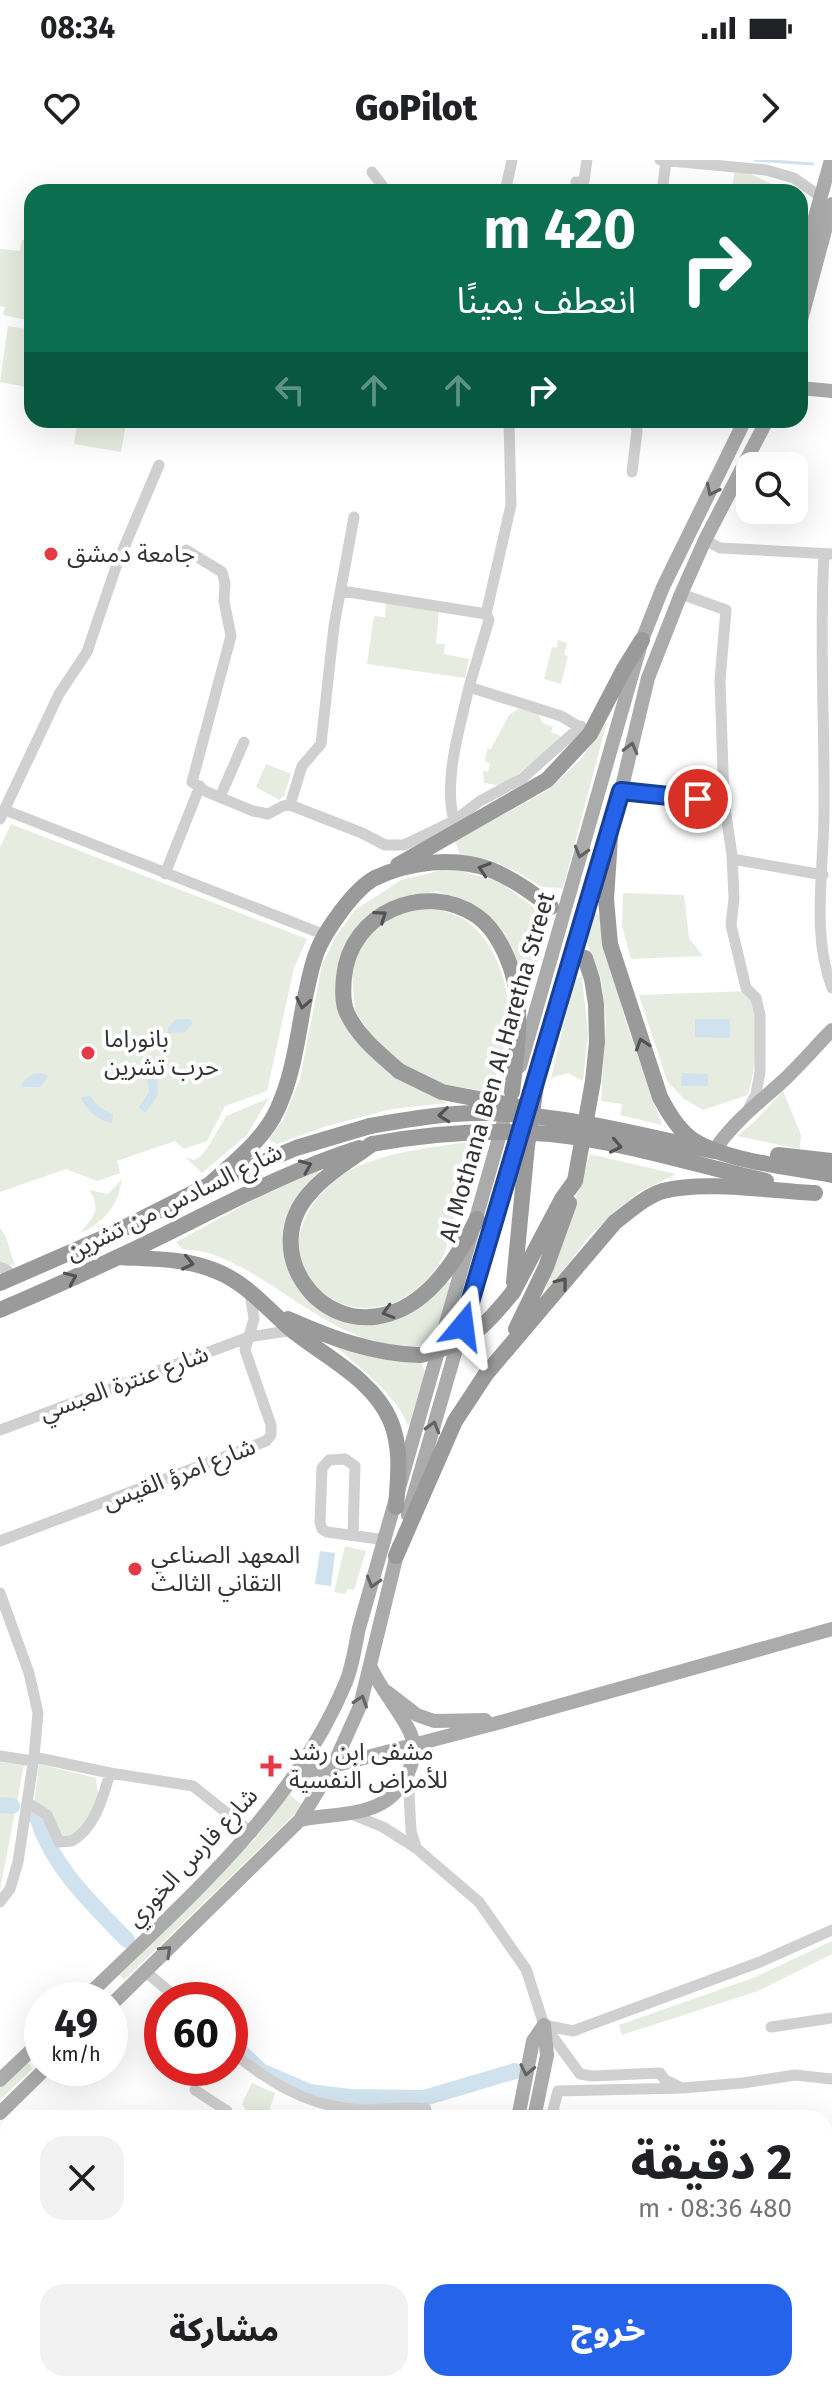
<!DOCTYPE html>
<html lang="ar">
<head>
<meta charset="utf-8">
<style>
	:root { --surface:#fff; --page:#f2f2f2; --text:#202124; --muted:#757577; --accent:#2563eb }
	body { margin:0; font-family:"Fira Sans","Noto Sans Arabic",sans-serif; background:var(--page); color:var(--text); direction:rtl; height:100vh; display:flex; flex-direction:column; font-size:30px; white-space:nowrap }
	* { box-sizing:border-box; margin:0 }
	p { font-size:26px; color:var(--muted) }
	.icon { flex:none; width:44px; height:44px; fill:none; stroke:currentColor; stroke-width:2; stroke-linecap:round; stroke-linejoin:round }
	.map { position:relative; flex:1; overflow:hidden; direction:ltr }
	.panel { position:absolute; left:0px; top:1950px; width:832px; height:282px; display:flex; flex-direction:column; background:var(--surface); border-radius:24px 24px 0 0; box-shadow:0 8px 32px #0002; direction:rtl }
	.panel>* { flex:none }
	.hud { position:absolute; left:24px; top:24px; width:784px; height:244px; border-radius:24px; box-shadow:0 8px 32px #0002; direction:rtl; background:#0b6e4f; color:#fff; overflow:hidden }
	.buttons { position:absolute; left:736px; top:292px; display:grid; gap:16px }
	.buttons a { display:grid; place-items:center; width:72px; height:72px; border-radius:16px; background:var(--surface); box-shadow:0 8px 32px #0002; font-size:40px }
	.speed { position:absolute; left:24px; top:1822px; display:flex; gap:16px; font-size:40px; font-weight:700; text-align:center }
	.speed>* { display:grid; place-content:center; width:104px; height:104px; border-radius:50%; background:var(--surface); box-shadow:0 8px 32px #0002; line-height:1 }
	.speed small { font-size:20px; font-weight:400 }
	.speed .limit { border:12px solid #d22; background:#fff; color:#111 }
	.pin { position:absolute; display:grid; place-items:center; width:68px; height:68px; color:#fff; margin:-34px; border:4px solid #fff; border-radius:50%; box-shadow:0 2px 8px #0007 }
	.me { position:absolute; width:88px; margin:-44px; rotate:16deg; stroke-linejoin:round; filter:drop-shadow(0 0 6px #0008) }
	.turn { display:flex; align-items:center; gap:28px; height:168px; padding:0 40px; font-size:36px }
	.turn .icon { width:104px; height:104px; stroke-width:2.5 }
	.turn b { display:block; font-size:56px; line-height:68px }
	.lanes { display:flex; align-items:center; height:76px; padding:0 40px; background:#0003; justify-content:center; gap:40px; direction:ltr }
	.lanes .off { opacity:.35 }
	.round { display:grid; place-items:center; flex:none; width:84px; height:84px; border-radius:24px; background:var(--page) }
	.head { display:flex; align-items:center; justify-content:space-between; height:136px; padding:0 40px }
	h1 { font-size:48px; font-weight:800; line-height:60px }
	.button { display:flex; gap:16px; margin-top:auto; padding:16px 40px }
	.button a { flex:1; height:92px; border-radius:24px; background:var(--accent); color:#fff; font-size:32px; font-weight:800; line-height:92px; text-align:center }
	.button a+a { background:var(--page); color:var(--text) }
	.status { display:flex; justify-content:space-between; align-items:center; height:56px; padding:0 40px; background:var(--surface); direction:ltr }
	.status svg { height:22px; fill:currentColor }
	header { display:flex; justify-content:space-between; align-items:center; height:104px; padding:0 40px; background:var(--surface); font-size:36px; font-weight:800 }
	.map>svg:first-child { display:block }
</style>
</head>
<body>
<div class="status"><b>08:34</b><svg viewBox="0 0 49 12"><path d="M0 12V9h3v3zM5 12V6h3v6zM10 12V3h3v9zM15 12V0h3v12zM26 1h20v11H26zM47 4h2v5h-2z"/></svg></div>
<header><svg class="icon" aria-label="forward" viewBox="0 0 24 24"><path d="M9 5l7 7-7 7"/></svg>GoPilot<svg class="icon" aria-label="heart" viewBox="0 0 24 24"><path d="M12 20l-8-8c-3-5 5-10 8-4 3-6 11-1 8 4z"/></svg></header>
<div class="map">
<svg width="832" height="2231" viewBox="0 0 832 2231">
	<rect width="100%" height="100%" fill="#fff"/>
	<!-- green -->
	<path fill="#e6ecdf" d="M746 12 789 32H732L734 13Z
		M22 80 32 82 24 133 32 135V161L3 155 5 147 0 146V89L20 91Z
		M8 166 32 170V228L0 222Z
		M78 260 126 263 121 292 74 284Z
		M386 442 439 449 436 484H445L444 494 469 499 465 518 367 504 374 456 385 457Z
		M558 480 567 483 564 495 568 496 561 524 544 519 552 487 557 488Z
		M518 549 537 553 543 563 553 567 551 572 561 576 550 590 502 626 484 623 483 611H488L490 604 485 601 487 589H491L509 555Z
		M607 562 563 728 542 727 519 713 491 700 460 695 455 681 548 630 580 600Z
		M266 604 291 614 284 636 279 640 256 627Z
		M11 664 307 779 294 808 267 931 225 946 207 981 184 989 175 981 117 1001 120 1013 97 1021 66 1009 0 1032V687Z
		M451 708 500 722 549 759 530 832 521 831 518 806 505 775 479 748 437 731 394 740 369 755 337 838 404 921 447 943 392 949 327 966 277 984 269 979 284 958 300 919 322 805 336 776 355 750 401 720Z
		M623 733 684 735 689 778 703 796 631 799 622 766Z
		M439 749C448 753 460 756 468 762 496 783 512 830 508 864 506 887 497 910 491 932L440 924 401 905 375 881 355 851 352 811 362 783 384 760 409 750Z
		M594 750 599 755 625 859 662 965 620 955 622 944 601 941 606 860 601 818 586 782Z
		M582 817 588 874 583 921 568 913 551 918 575 818Z
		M749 831C761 863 757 902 748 935L703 950 684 939 667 921 639 835Z
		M783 931 801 975 800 989 737 976 754 962Z
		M269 938 247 975 202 1013 185 997 194 1000 201 996 210 984 226 956Z
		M474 981C467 1009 460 1036 452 1064 449 1077 446 1093 439 1104 413 1145 359 1165 320 1130 271 1088 315 1024 361 1005 397 990 437 987 474 981Z
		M590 994 676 1014 639 1032 592 1073 544 1134Z
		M317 1011 321 1017 283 1082C286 1099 289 1114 298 1129 306 1141 320 1150 332 1155 377 1174 417 1157 445 1120L451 1123 441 1163 427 1185C340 1195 288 1122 212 1094 203 1091 192 1090 182 1089L176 1082 261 1036Z
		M122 1019C118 1046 105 1062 80 1073 92 1058 103 1050 89 1030L108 1034Z
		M0 1068C9 1077 9 1092 15 1105L0 1104Z
		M312 1167 364 1195 392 1201 421 1202 427 1215 414 1266 407 1264C398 1233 338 1190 312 1167Z
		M345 1386 366 1391 354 1430 348 1429 345 1434 334 1432Z
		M0 1602 24 1605 0 1730Z
		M39 1604 96 1618 99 1643 77 1674 63 1680 34 1645Z
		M289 1634 303 1646 124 1820 118 1813 255 1679Z
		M832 1781V1794L758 1831 622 1875 619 1865 753 1818Z
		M26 1901 33 1908 0 1940V1927Z
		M252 1923 275 1933 269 1951 288 1958H250L242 1944Z"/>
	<!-- water -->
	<path fill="#cfe2ee" d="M187 859 191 860 192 864 185 872 168 873V868L175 860Z
		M695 859H730V878L695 877Z
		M157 910 158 935 145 953 139 947 149 932 147 913Z
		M42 913 48 916 40 927H22V923L32 914Z
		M682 913 708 914V926H681Z
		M89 935 99 947 113 954 112 963C98 960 87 951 81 938Z
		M320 1391 335 1393 331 1426 315 1424Z"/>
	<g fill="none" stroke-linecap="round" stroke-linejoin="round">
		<!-- stream -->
		<path stroke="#cfe2ee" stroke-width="3" d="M755 0 813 4"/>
		<!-- river -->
		<path stroke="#cfe2ee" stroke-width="16" d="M0 1645 12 1646
			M37 1657C52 1707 92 1744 127 1780
			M230 1882 261 1911 310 1932 350 1937 424 1938 515 1911"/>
		<!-- minor -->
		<path stroke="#d0d0d0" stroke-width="11" d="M660 0 766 10 794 18 821 37
			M372 12 387 32
			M576 27V22L584 21 587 0
			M505 32 512 0
			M662 32 666 1
			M509 260 511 345 486 454 489 460 469 527 561 556 586 571
			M632 312 637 271 635 260
			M705 380 720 388 832 394
			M186 390 222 412 225 423 224 441 231 476 192 622 207 632 253 651 268 654 283 646 290 645 362 673 385 685H404L454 661 480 641 523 618 581 566
			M824 394C819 480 825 566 824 652 824 710 811 773 832 828
			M342 431 486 454
			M681 434 726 450 720 520 724 641
			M621 631 724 641 732 695 734 738 731 765 746 828 756 838 760 855V912L756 934 749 947
			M220 637 244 582
			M290 645 302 606 321 584 334 466 354 357
			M5 650 325 775
			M0 659 59 534 87 492 117 404 159 305
			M454 661C443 619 460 568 469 527
			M732 699 823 715
			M165 714 200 626
			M0 1107 7 1110 12 1118
			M0 1270 249 1177 293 1170
			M353 1375 355 1306 345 1299 329 1300 322 1308 320 1362 322 1369 327 1372 386 1380
			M0 1381 266 1281 271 1275V1265L245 1190 254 1159 250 1132
			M0 1433 29 1513 38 1553 34 1597 18 1702 10 1729 0 1742
			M0 1596 33 1601
			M34 1597 110 1613 193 1626 252 1673
			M408 1614 411 1671 416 1687
			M27 1642 47 1655 59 1682 72 1681C95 1668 103 1637 110 1613
			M351 1654 383 1667 416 1688 479 1742 526 1809 544 1865 573 1871 760 1802 832 1770
			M145 1811 179 1840
			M544 1865 580 1914 592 1916 660 1913 665 1920 678 1926
			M771 1867 832 1858
			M230 1891C268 1920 302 1944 351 1949 376 1952 401 1945 426 1949L425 1958
			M195 1930 227 1951 226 1958
			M551 1958 558 1931 682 1928 743 1923 795 1915 832 1919
			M0 2090 8 2084
			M824 2097H832
			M824 2196H832
			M0 2218 13 2231
			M441 2224 443 2231
			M776 2224V2231
			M145 2227 177 2231"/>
		<!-- major -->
		<path stroke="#ababab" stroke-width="14" d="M800 111 831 0
			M800 164 832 44
			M800 228 832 231
			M520 906 642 480 663 427 745 260
			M537 909 621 631 648 518 681 434 705 380 767 260
			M714 991C733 962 759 943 784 920 801 904 816 886 832 870
			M408 1355 527 944
			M387 1532 417 1555 434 1561 485 1560
			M296 1613 333 1606 501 1562 832 1469
			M300 1660C344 1651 391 1660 410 1608 415 1596 415 1584 410 1572 399 1550 382 1531 371 1508
			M83 1840C181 1744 292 1652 346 1522 353 1505 355 1486 359 1468L503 964
			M110 1846 300 1660 333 1606 360 1546 399 1386
			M0 1920 42 1880
			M0 1953 46 1908
			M518 1958 533 1881 544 1865
			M534 1958 547 1895 544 1865
			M461 2231 463 2224
			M481 2231 482 2224"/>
		<!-- highway -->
		<path stroke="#9a9a9a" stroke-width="16" d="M611 663 606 739 610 784 660 937C668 952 676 966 689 977 720 1001 792 1007 832 1015
			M398 705 547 620 590 574 624 509 642 480
			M399 911C380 894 358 877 347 853 342 842 343 828 344 817 350 753 424 720 477 756 497 770 510 800 515 823 522 859 516 897 512 932
			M372 984C352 999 326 1014 310 1033 259 1089 317 1175 388 1154 431 1142 459 1096 477 1059
			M778 995 832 1001
			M209 1025C234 1002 264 980 278 948 300 900 299 844 316 794 324 772 354 729 375 718 409 702 454 696 489 709 512 718 531 732 551 747
			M119 1097C152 1099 185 1098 216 1111 247 1123 268 1150 293 1171 327 1198 374 1220 391 1262 402 1290 398 1318 396 1347
			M514 1122 527 986 540 899
			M0 1123 110 1075 209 1025 296 988 370 966
			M513 1132 562 1039 575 1021 593 921 597 882 596 844 592 819 585 798
			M0 1150C39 1133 79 1116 118 1097 198 1060 274 1015 359 988
			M288 1159C331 1178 373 1194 420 1195
			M516 1169 546 1107 569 1043
			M396 1396 455 1261 486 1214 615 1062C630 1051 646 1036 663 1031 705 1020 771 1031 815 1033"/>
		<!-- highway-bridge -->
		<path stroke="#9a9a9a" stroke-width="16" d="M399 911 442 932 516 946
			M370 966C398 961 426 956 454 954 541 948 630 973 714 991
			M372 984C431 973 489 969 550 974 621 981 696 1005 766 1021
			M420 1195C469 1183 481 1171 513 1132"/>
	</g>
	<!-- one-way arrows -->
	<defs><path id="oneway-chevron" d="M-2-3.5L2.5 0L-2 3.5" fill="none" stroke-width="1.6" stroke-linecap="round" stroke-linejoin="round" transform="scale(2)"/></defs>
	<g stroke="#636363">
		<use href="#oneway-chevron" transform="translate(712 330) rotate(116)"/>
		<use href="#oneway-chevron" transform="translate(631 588) rotate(-76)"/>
		<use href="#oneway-chevron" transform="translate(581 692) rotate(106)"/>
		<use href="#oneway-chevron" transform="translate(433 1267) rotate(-74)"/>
		<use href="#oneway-chevron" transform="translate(373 1422) rotate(107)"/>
		<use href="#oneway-chevron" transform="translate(361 1541) rotate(-72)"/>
		<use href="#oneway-chevron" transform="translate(166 1791) rotate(-44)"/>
		<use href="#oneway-chevron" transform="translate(527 1910) rotate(102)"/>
	</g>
	<g stroke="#525252">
		<use href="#oneway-chevron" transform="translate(484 709) rotate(-162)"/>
		<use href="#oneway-chevron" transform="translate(381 756) rotate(-35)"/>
		<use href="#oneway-chevron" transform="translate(303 843) rotate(101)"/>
		<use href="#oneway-chevron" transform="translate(642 884) rotate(-108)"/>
		<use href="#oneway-chevron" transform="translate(444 955) rotate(174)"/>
		<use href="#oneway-chevron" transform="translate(616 986) rotate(12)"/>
		<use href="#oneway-chevron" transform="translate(306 1006) rotate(-23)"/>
		<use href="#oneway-chevron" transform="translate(188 1103) rotate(12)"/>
		<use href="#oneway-chevron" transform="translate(71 1118) rotate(-24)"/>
		<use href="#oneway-chevron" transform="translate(562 1123) rotate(-51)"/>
		<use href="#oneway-chevron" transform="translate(388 1152) rotate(164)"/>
	</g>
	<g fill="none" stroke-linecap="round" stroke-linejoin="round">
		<defs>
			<path id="route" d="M463 1166 621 631 698 639"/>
		</defs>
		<!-- route casing -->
		<use href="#route" stroke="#184099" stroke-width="20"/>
		<!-- route -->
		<use href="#route" stroke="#2563eb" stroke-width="14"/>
	</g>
	<!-- markers -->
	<g fill="#e63946" stroke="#fff" stroke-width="3">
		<circle cx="51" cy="394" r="8"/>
		<circle cx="88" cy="893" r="8"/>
		<circle cx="135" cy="1409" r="8"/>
		<path d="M267 1594h8v8h8v8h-8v8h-8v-8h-8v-8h8z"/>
	</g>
	<g text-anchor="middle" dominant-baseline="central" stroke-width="8" stroke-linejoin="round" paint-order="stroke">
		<!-- poi labels -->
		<g font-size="24" fill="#333" stroke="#fff" text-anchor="start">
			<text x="67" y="394">جامعة دمشق</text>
			<text x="104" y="879">بانوراما<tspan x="104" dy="28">حرب تشرين</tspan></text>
			<text x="151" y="1395">المعهد الصناعي<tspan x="151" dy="28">التقاني الثالث</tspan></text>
			<text x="289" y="1592">مشفى ابن رشد<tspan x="289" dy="28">للأمراض النفسية</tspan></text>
		</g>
		<!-- street labels -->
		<g font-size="24" fill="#333" stroke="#fff">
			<text transform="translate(497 907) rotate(-74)">Al Mothana Ben Al Haretha Street</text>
			<text transform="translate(174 1042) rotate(-26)">شارع السادس من تشرين</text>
			<text transform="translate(124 1223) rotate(-20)">شارع عنترة العبسي</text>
			<text transform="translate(179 1314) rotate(-21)">شارع امرؤ القيس</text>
			<text transform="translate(192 1697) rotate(-47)">شارع فارس الخوري</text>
		</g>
	</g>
</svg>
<div class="buttons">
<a><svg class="icon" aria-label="search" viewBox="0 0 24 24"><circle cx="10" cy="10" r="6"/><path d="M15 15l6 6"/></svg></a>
</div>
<div class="speed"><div>49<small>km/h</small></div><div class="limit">60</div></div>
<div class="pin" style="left:698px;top:639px;background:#d93025"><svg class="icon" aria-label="arrive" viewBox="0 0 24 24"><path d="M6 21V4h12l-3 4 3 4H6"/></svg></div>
<svg class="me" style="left:463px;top:1166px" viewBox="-20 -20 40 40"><path d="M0-17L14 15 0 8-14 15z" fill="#2563eb" stroke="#fff" stroke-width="4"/></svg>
<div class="hud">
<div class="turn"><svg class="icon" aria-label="right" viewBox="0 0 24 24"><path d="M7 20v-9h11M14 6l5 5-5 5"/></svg><div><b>420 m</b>انعطف يمينًا</div></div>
<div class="lanes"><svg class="icon off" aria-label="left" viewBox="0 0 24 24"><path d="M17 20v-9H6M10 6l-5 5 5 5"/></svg><svg class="icon off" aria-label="ahead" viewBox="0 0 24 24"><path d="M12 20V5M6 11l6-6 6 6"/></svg><svg class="icon off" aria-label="ahead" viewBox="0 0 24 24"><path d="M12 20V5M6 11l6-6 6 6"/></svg><svg class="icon" aria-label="right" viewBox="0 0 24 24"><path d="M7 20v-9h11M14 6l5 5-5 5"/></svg></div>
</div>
<section class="panel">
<div class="head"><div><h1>2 دقيقة</h1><p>480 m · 08:36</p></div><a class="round"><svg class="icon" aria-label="close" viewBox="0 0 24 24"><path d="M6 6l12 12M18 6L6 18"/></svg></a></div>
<div class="button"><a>خروج</a><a>مشاركة</a></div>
</section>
</div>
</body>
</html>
